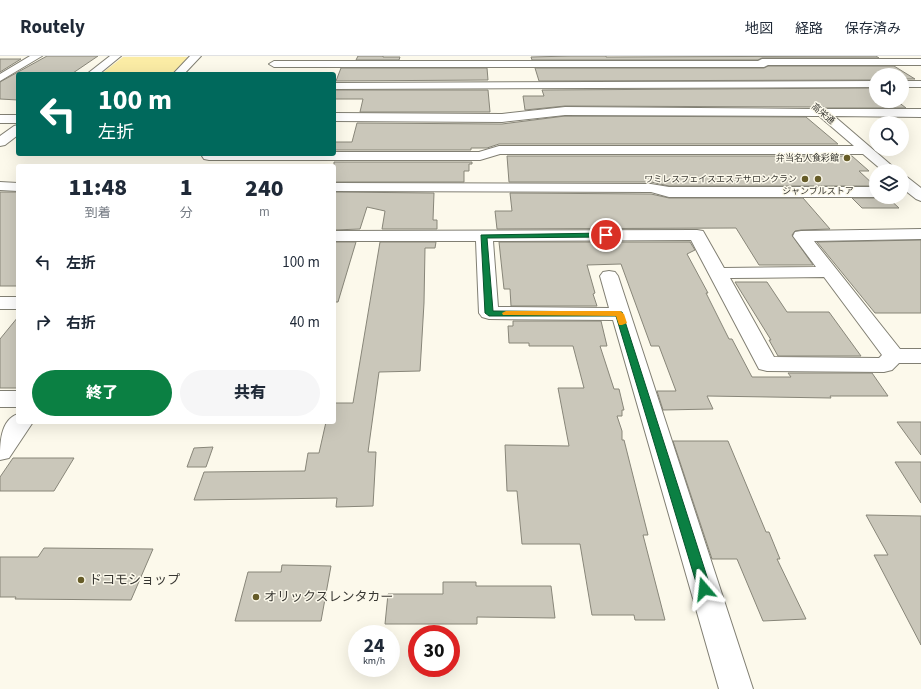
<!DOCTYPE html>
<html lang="ja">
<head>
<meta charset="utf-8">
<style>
	:root { --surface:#fff; --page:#f6f6f7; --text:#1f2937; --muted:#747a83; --line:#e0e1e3; --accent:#0b8043 }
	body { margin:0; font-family:"Source Sans 3","Noto Sans JP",sans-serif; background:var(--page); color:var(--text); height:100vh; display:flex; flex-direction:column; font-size:15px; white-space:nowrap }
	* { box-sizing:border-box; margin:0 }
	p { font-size:13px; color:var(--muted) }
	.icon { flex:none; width:22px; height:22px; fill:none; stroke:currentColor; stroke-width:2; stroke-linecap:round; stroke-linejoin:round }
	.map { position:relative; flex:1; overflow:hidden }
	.sheet { position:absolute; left:16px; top:108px; width:320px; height:260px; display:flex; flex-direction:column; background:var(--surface); border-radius:4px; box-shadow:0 4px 16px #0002 }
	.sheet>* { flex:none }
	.top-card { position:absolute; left:16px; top:16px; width:320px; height:84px; border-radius:4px; box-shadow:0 4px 16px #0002; background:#00695c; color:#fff; overflow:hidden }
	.fabs { position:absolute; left:869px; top:12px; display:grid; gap:8px }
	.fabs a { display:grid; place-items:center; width:40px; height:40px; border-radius:50%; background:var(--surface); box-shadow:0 4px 16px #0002; font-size:20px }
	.speed { position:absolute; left:348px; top:569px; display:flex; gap:8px; font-size:20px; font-weight:700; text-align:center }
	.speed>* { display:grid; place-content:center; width:52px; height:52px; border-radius:50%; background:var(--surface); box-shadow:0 4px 16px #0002; line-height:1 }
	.speed small { font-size:10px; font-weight:400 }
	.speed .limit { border:6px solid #d22; background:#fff; color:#111 }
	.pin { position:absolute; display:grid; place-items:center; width:34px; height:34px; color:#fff; margin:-17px; border:2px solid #fff; border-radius:50%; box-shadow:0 1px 4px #0007 }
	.me { position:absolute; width:44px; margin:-22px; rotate:343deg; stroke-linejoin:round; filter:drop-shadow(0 0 3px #0008) }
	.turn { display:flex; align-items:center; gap:14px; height:84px; padding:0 16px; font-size:18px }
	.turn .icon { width:52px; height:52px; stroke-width:2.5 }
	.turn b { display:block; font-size:28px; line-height:34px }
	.eta { display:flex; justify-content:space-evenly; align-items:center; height:68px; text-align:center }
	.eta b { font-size:24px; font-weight:800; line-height:28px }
	.cta { display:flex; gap:8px; margin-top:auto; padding:8px 16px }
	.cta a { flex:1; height:46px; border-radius:24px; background:var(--accent); color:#fff; font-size:16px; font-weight:800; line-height:46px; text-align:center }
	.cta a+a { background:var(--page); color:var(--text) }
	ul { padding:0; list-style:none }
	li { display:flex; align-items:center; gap:12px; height:60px; padding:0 16px }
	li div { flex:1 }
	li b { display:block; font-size:15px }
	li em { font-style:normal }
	header { display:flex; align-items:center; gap:24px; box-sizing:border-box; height:56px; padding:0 20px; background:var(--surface); border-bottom:1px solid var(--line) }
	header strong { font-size:19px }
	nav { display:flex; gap:22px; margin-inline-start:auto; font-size:14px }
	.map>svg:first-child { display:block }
</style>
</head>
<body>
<header>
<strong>Routely</strong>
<nav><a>地図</a><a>経路</a><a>保存済み</a></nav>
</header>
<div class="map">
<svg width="921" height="633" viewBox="0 0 921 633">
	<rect width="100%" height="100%" fill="#fcf9eb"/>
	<!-- green -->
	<path fill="#fbeca5" d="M123 1H189L172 18H101Z"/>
	<!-- building -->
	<path fill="#cac7ba" stroke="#888679" d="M47 0H98L73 17 18 18V44L0 43V26Z
		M358 0H383V1H400L399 4H356Z
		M571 0H606V1L876 0 879 2H762L758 4H532L531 1Z
		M0 3H21L0 16Z
		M768 10H894L915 23H902V19H876V24L539 25 535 12H764Z
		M341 12H487L488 24 336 25Z
		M876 32V45H897L906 52H825L816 47 811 51 565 50 525 54 523 40H544L542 34Z
		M334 34H488L490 56H360L363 43H334Z
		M565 60 806 61 838 88H499L487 92H471V94H334V86H352L357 67 502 68Z
		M507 100H852L869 115H859L875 130H669L651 126H509Z
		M334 106H472V108H469V115H464V126H334Z
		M0 136H18V230H0Z
		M334 136 434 137 433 164H437V173H382L385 155 367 151 360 173 334 174Z
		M510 137 651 138 669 142H803L830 173 801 174 795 175 792 179 813 209H759L736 172 497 173 495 155H512Z
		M878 141H887L899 152H862L852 142H876Z
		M921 184V257H875L817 186Z
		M334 186H356L338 246H334Z
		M380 186H436L435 192H425L424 247 420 315 379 316 368 396H376L373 450 336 451 337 442 194 444 204 416 305 415 308 397H319L326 366H334V347H353Z
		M499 186H690L695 194 687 198 708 237H706L729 283H732L752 321H791L788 317H872L888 340H830L831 342 707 340 713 353 663 354 657 335H676L659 290H651L621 208 587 209 595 237 593 238 597 250H511L510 233H504Z
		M735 226H767L787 256H829L861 300H778L769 284H771Z
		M18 261V332H0V283Z
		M513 265H601L607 290H600L614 333H619L624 354H622V360H617L622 375V384H624L648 479H643L665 564H635L634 559H592L580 488H522L517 435H507L505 389 569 390 558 332H584L573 290H529V287H509L508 270H513Z
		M897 366H921V399Z
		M673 385H728L766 476H769L780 503H777L806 563 763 565 737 503H712Z
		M213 391 206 411H187L194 392Z
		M13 402H74L54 435H0V421Z
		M895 406H921V447Z
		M866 459 921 460V589L874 499H888Z
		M44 492 153 493 131 544 15 543 16 541H0V501H38Z
		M282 509 331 510 321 565H235L248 516H281Z
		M443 526H476V530H551L555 562 477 561V568H385L388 538H443Z"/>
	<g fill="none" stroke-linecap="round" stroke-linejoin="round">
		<defs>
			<path id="minor" d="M30 0H42L0 25V18Z
				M110 0H121L99 18H87Z
				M190 0H201L184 18H173Z
				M762 3H921V9H768L764 11H274L269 8 274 5H758Z
				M876 25V31L334 33V27Z
				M902 25H921V31H902Z
				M817 48 825 53H921V61L834 60 898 115H883L863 98H500L480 104H209L204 103 202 100 204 98H334V96H479L499 90H854L819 60 565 59 502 66 334 65V57L502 58 565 51 812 53 813 50Z
				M0 59H18V67H0Z
				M18 69V79L5 89 0 90V80L14 70Z
				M902 120 907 121 921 132V145L916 143 902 132Z
				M0 126 18 127V135L0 134Z
				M334 127 651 128 669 131H876V141H669L651 136 334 135Z
				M921 173V183L814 185 900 293H921V307H899L892 314 884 316 767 315 759 313 691 184 493 185 498 251 609 252 600 220 603 216 609 215 615 216 618 220 753 633H719L613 264 489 263 482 261 479 257 476 185H334V175L697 174 703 175 724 212 816 211 793 180 795 176 801 175ZM824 221 882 299 879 302 774 301 730 222Z
				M0 241H18V253H0Z
				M0 335H18V351H0Z
				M18 358V366H33L9 402 0 404C0 388 0 364 18 358Z"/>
		</defs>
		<!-- minor casing -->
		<use href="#minor" stroke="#817f73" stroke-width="2"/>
		<!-- minor -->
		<use href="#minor" fill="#fff" fill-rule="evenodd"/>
	</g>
	<!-- route -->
	<path fill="#0b8043" stroke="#07532c" d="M606 177 608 178V181L487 182 493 255 622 256 711 533 709 537 704 539 700 537 698 533 616 260H489L485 257 481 179Z"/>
	<!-- slow -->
	<path fill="#f59e0b" d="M506 255H620L624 258 627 267 622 269H619L616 260 503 259 502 257Z"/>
	<!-- markers -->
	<g fill="#665c28" stroke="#fcf9eb" stroke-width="1.5">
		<circle cx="847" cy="102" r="4"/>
		<circle cx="805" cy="123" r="4"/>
		<circle cx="818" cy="123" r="4"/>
		<circle cx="81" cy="524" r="4"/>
		<circle cx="256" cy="541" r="4"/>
	</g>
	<g text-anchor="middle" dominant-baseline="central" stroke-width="3" stroke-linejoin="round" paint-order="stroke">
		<!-- far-street labels -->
		<g font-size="9" fill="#373631" stroke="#fcf9eb">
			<text transform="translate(823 58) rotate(40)">高栄通</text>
		</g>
		<!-- far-poi labels -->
		<g font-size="9" fill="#373631" stroke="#fcf9eb" text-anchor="end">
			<text x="839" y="102">弁当名人食彩館</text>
			<text x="797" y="123">ワミレスフェイスエステサロンクラン</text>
			<text x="818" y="135" text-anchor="middle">ジャンブルストア</text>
		</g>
		<!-- near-poi labels -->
		<g font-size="13" fill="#373631" stroke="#fcf9eb" text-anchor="start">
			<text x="89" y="524">ドコモショップ</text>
			<text x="264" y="541">オリックスレンタカー</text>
		</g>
	</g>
</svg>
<div class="fabs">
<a><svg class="icon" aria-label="sound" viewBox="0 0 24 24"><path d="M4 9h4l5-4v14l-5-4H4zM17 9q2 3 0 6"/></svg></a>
<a><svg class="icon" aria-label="search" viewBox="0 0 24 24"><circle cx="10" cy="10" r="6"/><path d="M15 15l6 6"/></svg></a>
<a><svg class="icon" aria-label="layers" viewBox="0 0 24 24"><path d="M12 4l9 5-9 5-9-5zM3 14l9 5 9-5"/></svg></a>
</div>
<div class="speed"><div>24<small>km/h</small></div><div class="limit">30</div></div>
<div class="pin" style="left:606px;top:179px;background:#d93025"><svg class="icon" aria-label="arrive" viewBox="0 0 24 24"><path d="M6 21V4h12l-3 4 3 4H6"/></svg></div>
<svg class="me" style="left:704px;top:533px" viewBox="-20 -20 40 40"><path d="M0-17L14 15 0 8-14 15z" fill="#0b8043" stroke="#fff" stroke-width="4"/></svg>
<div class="top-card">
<div class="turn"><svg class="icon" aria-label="left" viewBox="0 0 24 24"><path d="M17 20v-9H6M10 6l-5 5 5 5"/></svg><div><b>100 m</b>左折</div></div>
</div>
<section class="sheet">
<div class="eta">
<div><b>11:48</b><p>到着</p></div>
<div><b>1</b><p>分</p></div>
<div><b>240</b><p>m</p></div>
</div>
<ul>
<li><svg class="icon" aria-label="left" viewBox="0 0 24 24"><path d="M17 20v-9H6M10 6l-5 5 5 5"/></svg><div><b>左折</b></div><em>100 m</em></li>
<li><svg class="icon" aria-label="right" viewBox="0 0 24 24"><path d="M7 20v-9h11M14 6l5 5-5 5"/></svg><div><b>右折</b></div><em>40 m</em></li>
</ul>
<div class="cta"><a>終了</a><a>共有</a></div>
</section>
</div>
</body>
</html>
